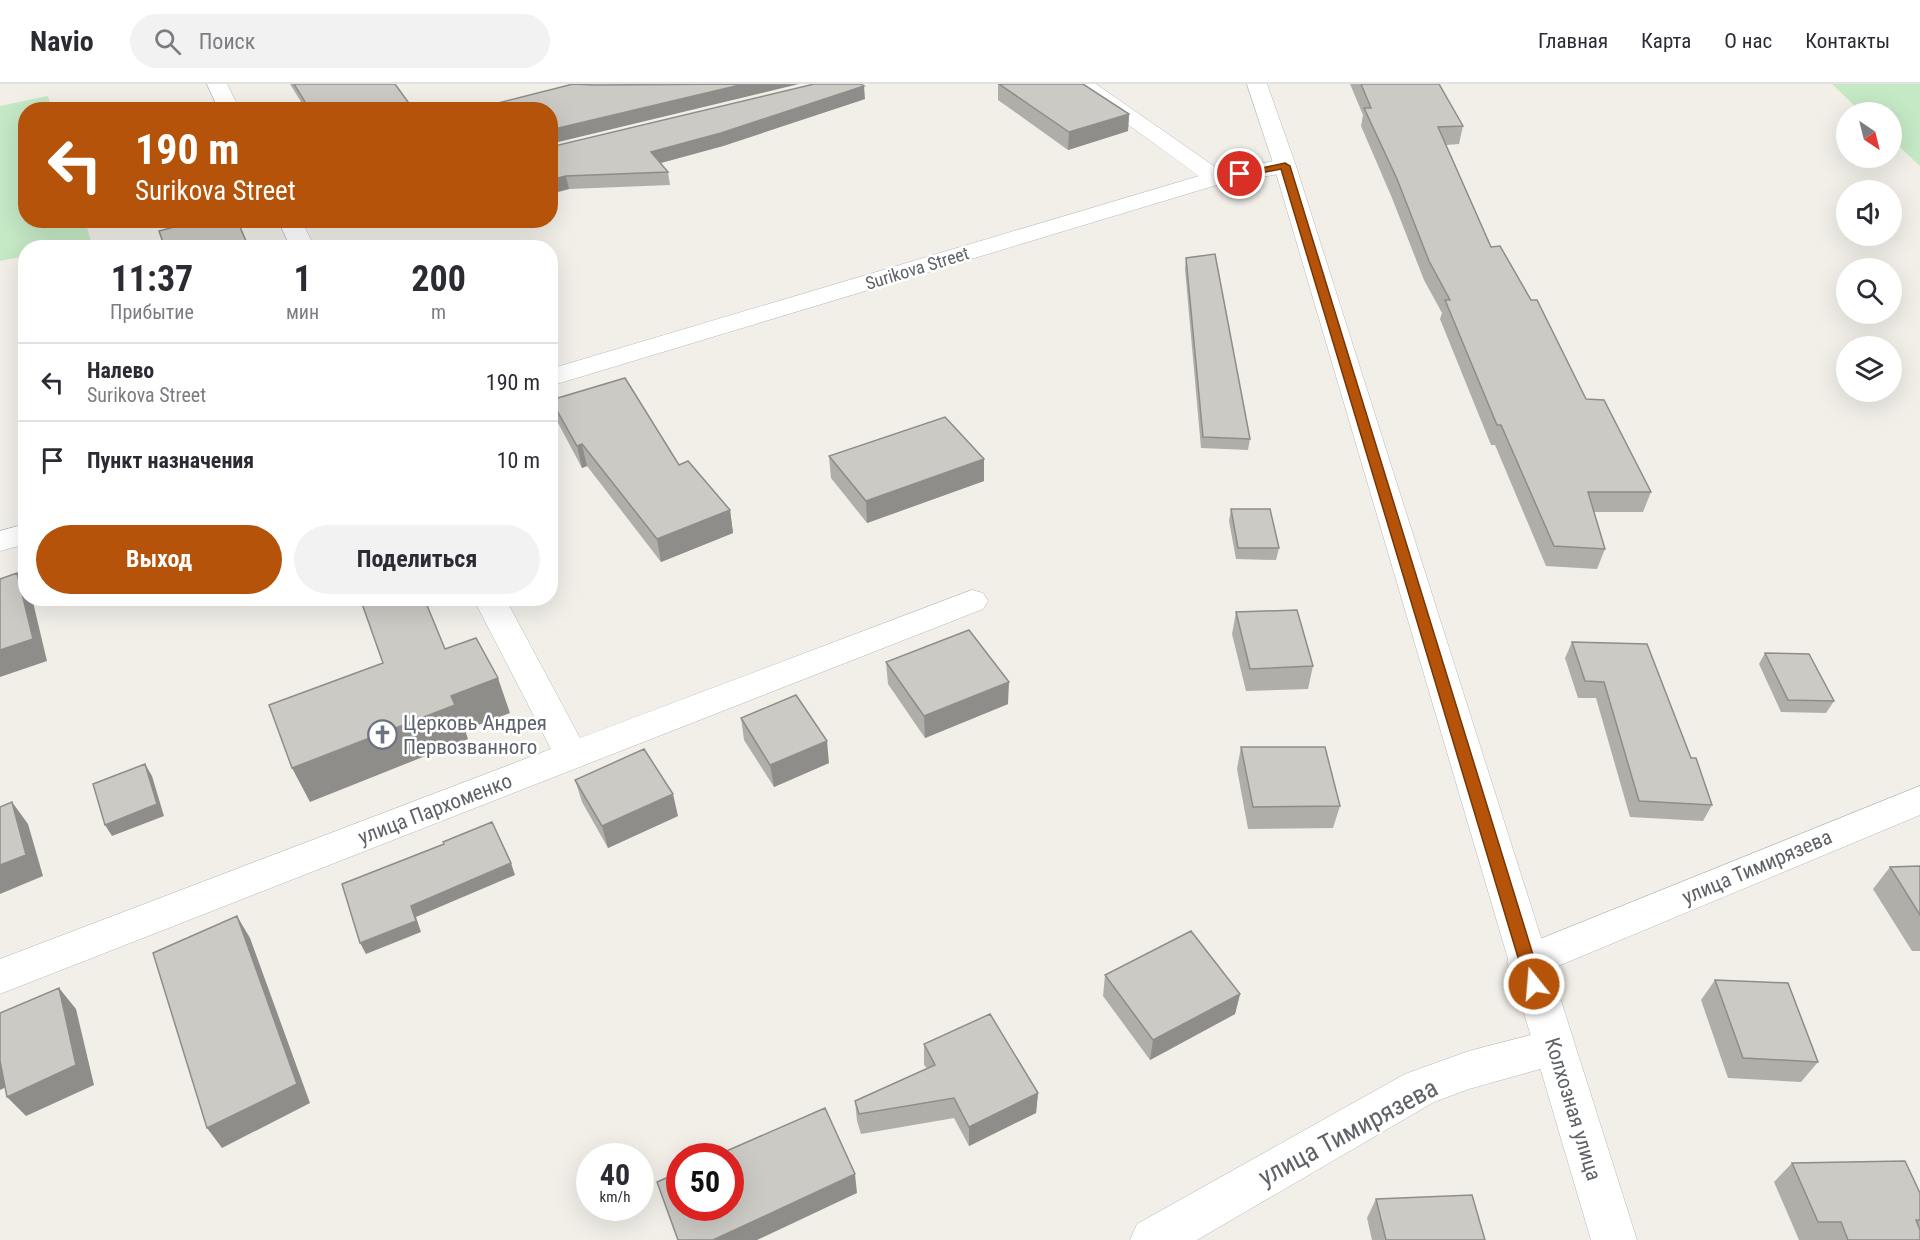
<!DOCTYPE html>
<html lang="ru">
<head>
<meta charset="utf-8">
<style>
	:root { --surface:#fff; --page:#f2f2f3; --text:#2b2b33; --muted:#7c7c81; --line:#e1e1e2; --accent:#b45309 }
	body { margin:0; font-family:"Roboto Condensed",sans-serif; background:var(--page); color:var(--text); height:100vh; display:flex; flex-direction:column; font-size:22px; white-space:nowrap }
	* { box-sizing:border-box; margin:0 }
	p { font-size:20px; color:var(--muted) }
	.icon { flex:none; width:33px; height:33px; fill:none; stroke:currentColor; stroke-width:2; stroke-linecap:round; stroke-linejoin:round }
	.map { position:relative; flex:1; overflow:hidden }
	.panel { position:absolute; left:18px; top:156px; width:540px; height:366px; display:flex; flex-direction:column; background:var(--surface); border-radius:24px; box-shadow:0 6px 24px #0002 }
	.panel>* { flex:none }
	.banner { position:absolute; left:18px; top:18px; width:540px; height:126px; border-radius:24px; box-shadow:0 6px 24px #0002; background:#b45309; color:#fff; overflow:hidden }
	.needle { width:39px; rotate:145deg }
	.buttons { position:absolute; left:1836px; top:18px; display:grid; gap:12px }
	.buttons a { display:grid; place-items:center; width:66px; height:66px; border-radius:50%; background:var(--surface); box-shadow:0 6px 24px #0002; font-size:30px }
	.speed { position:absolute; left:576px; top:1059px; display:flex; gap:12px; font-size:30px; font-weight:700; text-align:center }
	.speed>* { display:grid; place-content:center; width:78px; height:78px; border-radius:50%; background:var(--surface); box-shadow:0 6px 24px #0002; line-height:1 }
	.speed small { font-size:15px; font-weight:400 }
	.speed .limit { border:9px solid #d22; background:#fff; color:#111 }
	.pin { position:absolute; display:grid; place-items:center; width:51px; height:51px; color:#fff; margin:-26px; border:3px solid #fff; border-radius:50%; box-shadow:0 2px 6px #0007 }
	.me { position:absolute; width:66px; margin:-33px; rotate:343deg; stroke-linejoin:round; filter:drop-shadow(0 0 4px #0008) }
	.turn { display:flex; align-items:center; gap:21px; height:126px; padding:0 18px; font-size:27px }
	.turn .icon { width:78px; height:78px; stroke-width:2.5 }
	.turn b { display:block; font-size:42px; line-height:51px }
	.eta { display:flex; justify-content:space-evenly; align-items:center; height:102px; text-align:center }
	.eta b { font-size:36px; font-weight:700; line-height:42px }
	.cta { display:flex; gap:12px; margin-top:auto; padding:12px 18px }
	.cta a { flex:1; height:69px; border-radius:36px; background:var(--accent); color:#fff; font-size:24px; font-weight:700; line-height:69px; text-align:center }
	.cta a+a { background:var(--page); color:var(--text) }
	ul { padding:0; list-style:none }
	li { display:flex; align-items:center; gap:18px; height:78px; padding:0 18px; border-top:2px solid var(--line) }
	li div { flex:1 }
	li b { display:block; font-size:22px }
	li em { font-style:normal }
	header { display:flex; align-items:center; gap:36px; box-sizing:border-box; height:84px; padding:0 30px; background:var(--surface); border-bottom:2px solid var(--line) }
	header strong { font-size:28px }
	nav { display:flex; gap:33px; margin-inline-start:auto; font-size:21px }
	.search { width:420px; height:54px; background:var(--page); display:flex; align-items:center; gap:15px; box-sizing:border-box; padding:0 21px; border-radius:33px; color:var(--muted); font-size:22px }
	.map>svg:first-child { display:block }
</style>
</head>
<body>
<header>
<strong>Navio</strong>
<div class="search"><svg class="icon" aria-label="search" viewBox="0 0 24 24"><circle cx="10" cy="10" r="6"/><path d="M15 15l6 6"/></svg>Поиск</div>
<nav><a>Главная</a><a>Карта</a><a>О нас</a><a>Контакты</a></nav>
</header>
<div class="map">
<svg width="1920" height="1156" viewBox="0 0 1920 1156">
	<rect width="100%" height="100%" fill="#f1efe8"/>
	<!-- green -->
	<path fill="#c5e8c5" d="M1832 0H1920V82L1892 56V28H1861Z
		M48 12 52 25 26 26V136L85 137 91 157 61 163 26 164 25 172 0 177V22Z"/>
	<g fill="none" stroke-linecap="round" stroke-linejoin="round">
		<defs>
			<path id="street" d="M207 0H227L240 26H219Z
				M1072 0H1096L1221 87 1285 75 1293 77 1296 82 1293 87 1285 89 1220 100 550 302V285L1199 92Z
				M278 136H301L315 164H291Z
				M26 440V460L0 467V447Z
				M972 506 983 509 988 517 983 525 0 910V875L551 665 473 514H505L580 654Z
				M1920 702V731L1527 895 1513 890 1507 878 1513 866Z
				M1554 945 1569 951 1575 964 1569 977 1469 1005 1434 1018 1197 1156H1130L1137 1140 1405 990 1469 967Z"/>
			<path id="secondary" d="M1247 0H1267L1296 82 1637 1156H1591L1274 82Z"/>
		</defs>
		<!-- street casing -->
		<use href="#street" stroke="#b5b8bc" stroke-width="1"/>
		<!-- secondary casing -->
		<use href="#secondary" stroke="#b6babf" stroke-width="1"/>
		<!-- street -->
		<use href="#street" fill="#fff" fill-rule="evenodd"/>
		<!-- secondary -->
		<use href="#secondary" fill="#fff" fill-rule="evenodd"/>
	</g>
	<!-- wall -->
	<path fill="#afaea9" d="M290 0H395L411 22 412 26H306Z
		M998 0H1083L1129 30 1128 47 1068 66 998 16Z
		M1350 0H1439L1463 42 1459 60 1446 61 1491 163 1586 315 1651 408 1643 428H1594L1605 465 1597 485 1546 482 1495 361H1491L1440 235 1442 229 1424 196 1392 114 1361 42 1363 31Z
		M865 15 723 62 661 79 668 88 670 101 569 105 550 110V63Z
		M1186 174 1250 355 1248 366 1201 364 1185 185Z
		M551 316 679 381 730 426 733 449 661 478 587 382 582 384 557 337Z
		M829 372 984 397 867 439 831 394Z
		M1231 425 1279 464 1276 476 1236 475 1229 437Z
		M1236 528 1313 582 1308 605 1246 607 1232 550Z
		M1572 558 1691 674 1712 721 1703 737 1630 733 1596 614H1578L1565 574Z
		M1765 569 1834 617 1826 629 1781 628 1759 580Z
		M886 578 1008 620 925 654 888 600Z
		M741 634 829 679 774 703 744 656Z
		M1241 663 1340 722 1333 744 1248 745 1237 685Z
		M575 696 678 732 608 764 582 718Z
		M1920 782V867H1912L1873 805 1890 783Z
		M1105 891 1240 910 1235 930 1150 976 1103 912Z
		M1715 896 1818 978 1801 998 1728 994 1701 916Z
		M924 960 1038 1009 1036 1029 969 1062 954 1034 861 1050 857 1037 855 1017 927 984 924 981Z
		M1792 1079 1920 1109V1156H1799L1774 1098Z
		M1376 1115 1485 1156H1372L1367 1134Z"/>
	<!-- shaded-wall -->
	<path fill="#8f8d8a" d="M744 0H799L550 60V46Z
		M864 2 865 15 723 62 653 81 651 68Z
		M411 22 412 26H394Z
		M1129 30 1128 47 1068 66 1069 48Z
		M566 92 569 105 550 110V96Z
		M582 360 587 382 582 384 577 362Z
		M984 375V397L867 439 866 417Z
		M730 426 733 449 661 478 657 455Z
		M17 489 26 502V514H32L47 577 0 593V566Z
		M498 594 510 629 465 646 468 655 310 718 292 684 451 612Z
		M1009 598 1008 620 925 654 924 632Z
		M827 657 829 679 774 703 770 681Z
		M145 680 152 692 164 732 112 752 105 741Z
		M673 710 678 732 608 764 602 742Z
		M12 718 28 740 43 792 0 810V781Z
		M511 779 515 791 416 833 421 848 366 870 360 859 411 822Z
		M237 832 250 854 310 1019 222 1064 207 1044Z
		M59 904 76 925 94 1001 26 1032 7 1013Z
		M1240 910 1235 930 1150 976 1153 956Z
		M0 977 19 997 0 1006Z
		M1038 1009 1036 1029 969 1062V1043Z
		M855 1090 857 1109 757 1156H713Z"/>
	<!-- building -->
	<path fill="#cccac5" stroke="#8f8d8a" stroke-width="1.5" d="M294 0H395L411 22 394 26H310Z
		M573 0 594 1 744 0 550 46V26H488L486 22Z
		M814 0H861L864 2 721 49 651 68 668 88 566 92 550 96V63Z
		M999 0H1083L1129 30 1069 48Z
		M1361 0H1439L1463 42 1438 43 1491 163 1500 162 1531 216H1537L1586 315 1604 316 1651 408H1588L1605 465 1554 462 1501 341H1497L1445 216H1450L1429 177 1397 95 1364 24H1371Z
		M201 136H237L249 164H165L159 147Z
		M1215 170 1250 355 1203 353 1186 174Z
		M625 294 679 381 688 377 730 426 657 455 582 360 577 362 551 316Z
		M945 333 984 375 866 417 829 372Z
		M1231 425H1270L1279 464H1238Z
		M17 489 33 555 0 566V495Z
		M360 514H424L445 565 476 554 498 594 451 612 455 621 292 684 269 621 383 579Z
		M1297 526 1313 582 1250 585 1236 528Z
		M969 546 1009 598 924 632 886 578Z
		M1572 558 1647 560 1691 674H1696L1712 721 1639 717 1604 598 1585 597Z
		M1765 569 1809 570 1834 617 1788 616Z
		M796 611 827 657 770 681 741 634Z
		M1241 663H1325L1340 722 1253 723Z
		M644 665 673 710 602 742 575 696Z
		M145 680 157 720 105 741 93 700Z
		M12 718 26 771 0 781V723Z
		M492 738 511 779 411 822 416 837 360 859 342 800 444 760 443 758Z
		M1920 782V831L1890 783Z
		M237 832 297 1000 207 1044 153 869Z
		M1191 847 1240 910 1153 956 1105 891Z
		M1715 896 1788 899 1818 978 1743 974Z
		M59 904 76 981 7 1013 0 977V929Z
		M990 930 1038 1009 969 1043 954 1014 859 1030 855 1017 935 981 924 960Z
		M825 1024 855 1090 713 1156H678L657 1098 680 1088V1124H730V1072H715Z
		M1905 1077 1920 1109V1136H1916L1920 1146V1156H1848L1841 1138H1818L1792 1079Z
		M1472 1111 1485 1156H1386L1376 1115Z"/>
	<!-- route -->
	<path fill="#b45309" stroke="#753606" stroke-width="1.5" d="M1285 79 1290 82 1542 900 1540 905 1534 907 1528 905 1526 900 1281 85 1240 93 1235 90Z"/>
	<!-- icons -->
	<defs>
		<symbol id="church-ring" viewBox="-11 -11 22 22"><circle r="9.5" fill="#fff" stroke="#6b7280" stroke-width="1.5"/><path d="M-1.2-6h2.4v3.5h3.3v2.4h-3.3V6h-2.4V-.1h-3.3v-2.4h3.3Z" fill="#6b7280"/></symbol>
	</defs>
	<g fill-rule="evenodd">
		<use href="#church-ring" x="366" y="634" width="33" height="33"/>
	</g>
	<g text-anchor="middle" dominant-baseline="central" stroke-width="5" stroke-linejoin="round" paint-order="stroke">
		<!-- far-street labels -->
		<g font-size="18" fill="#5f6368" stroke="#fff">
			<text transform="translate(917 184) rotate(-17)">Surikova Street</text>
		</g>
		<!-- worship labels -->
		<g font-size="21" fill="#5b616d" stroke="#fff" text-anchor="start">
			<text x="403" y="639">Церковь Андрея<tspan x="403" dy="24">Первозванного</tspan></text>
		</g>
		<!-- street labels -->
		<g font-size="21" fill="#5f6368" stroke="#fff">
			<text transform="translate(435 725) rotate(-21)">улица Пархоменко</text>
			<text transform="translate(1757 783) rotate(-23)">улица Тимирязева</text>
			<text transform="translate(1573 1025) rotate(73)">Колхозная улица</text>
		</g>
		<!-- near-street labels -->
		<g font-size="26" fill="#5f6368" stroke="#fff">
			<text transform="translate(1348 1048) rotate(-28)">улица Тимирязева</text>
		</g>
	</g>
</svg>
<div class="buttons">
<a><svg class="needle" viewBox="-14 -14 28 28"><path d="M0-13l5 13h-10z" fill="#e53935"/><path d="M0 13l5-13h-10z" fill="#7c7c81"/></svg></a>
<a><svg class="icon" aria-label="sound" viewBox="0 0 24 24"><path d="M4 9h4l5-4v14l-5-4H4zM17 9q2 3 0 6"/></svg></a>
<a><svg class="icon" aria-label="search" viewBox="0 0 24 24"><circle cx="10" cy="10" r="6"/><path d="M15 15l6 6"/></svg></a>
<a><svg class="icon" aria-label="layers" viewBox="0 0 24 24"><path d="M12 4l9 5-9 5-9-5zM3 14l9 5 9-5"/></svg></a>
</div>
<div class="speed"><div>40<small>km/h</small></div><div class="limit">50</div></div>
<div class="pin" style="left:1240px;top:90px;background:#d93025"><svg class="icon" aria-label="arrive" viewBox="0 0 24 24"><path d="M6 21V4h12l-3 4 3 4H6"/></svg></div>
<svg class="me" style="left:1534px;top:900px" viewBox="-20 -20 40 40"><circle r="17" fill="#b45309" stroke="#fff" stroke-width="3"/><path d="M0-11L8 9 0 5-8 9z" fill="#fff"/></svg>
<div class="banner">
<div class="turn"><svg class="icon" aria-label="left" viewBox="0 0 24 24"><path d="M17 20v-9H6M10 6l-5 5 5 5"/></svg><div><b>190 m</b>Surikova Street</div></div>
</div>
<section class="panel">
<div class="eta">
<div><b>11:37</b><p>Прибытие</p></div>
<div><b>1</b><p>мин</p></div>
<div><b>200</b><p>m</p></div>
</div>
<ul>
<li><svg class="icon" aria-label="left" viewBox="0 0 24 24"><path d="M17 20v-9H6M10 6l-5 5 5 5"/></svg><div><b>Налево</b><p>Surikova Street</p></div><em>190 m</em></li>
<li><svg class="icon" aria-label="arrive" viewBox="0 0 24 24"><path d="M6 21V4h12l-3 4 3 4H6"/></svg><div><b>Пункт назначения</b></div><em>10 m</em></li>
</ul>
<div class="cta"><a>Выход</a><a>Поделиться</a></div>
</section>
</div>
</body>
</html>
